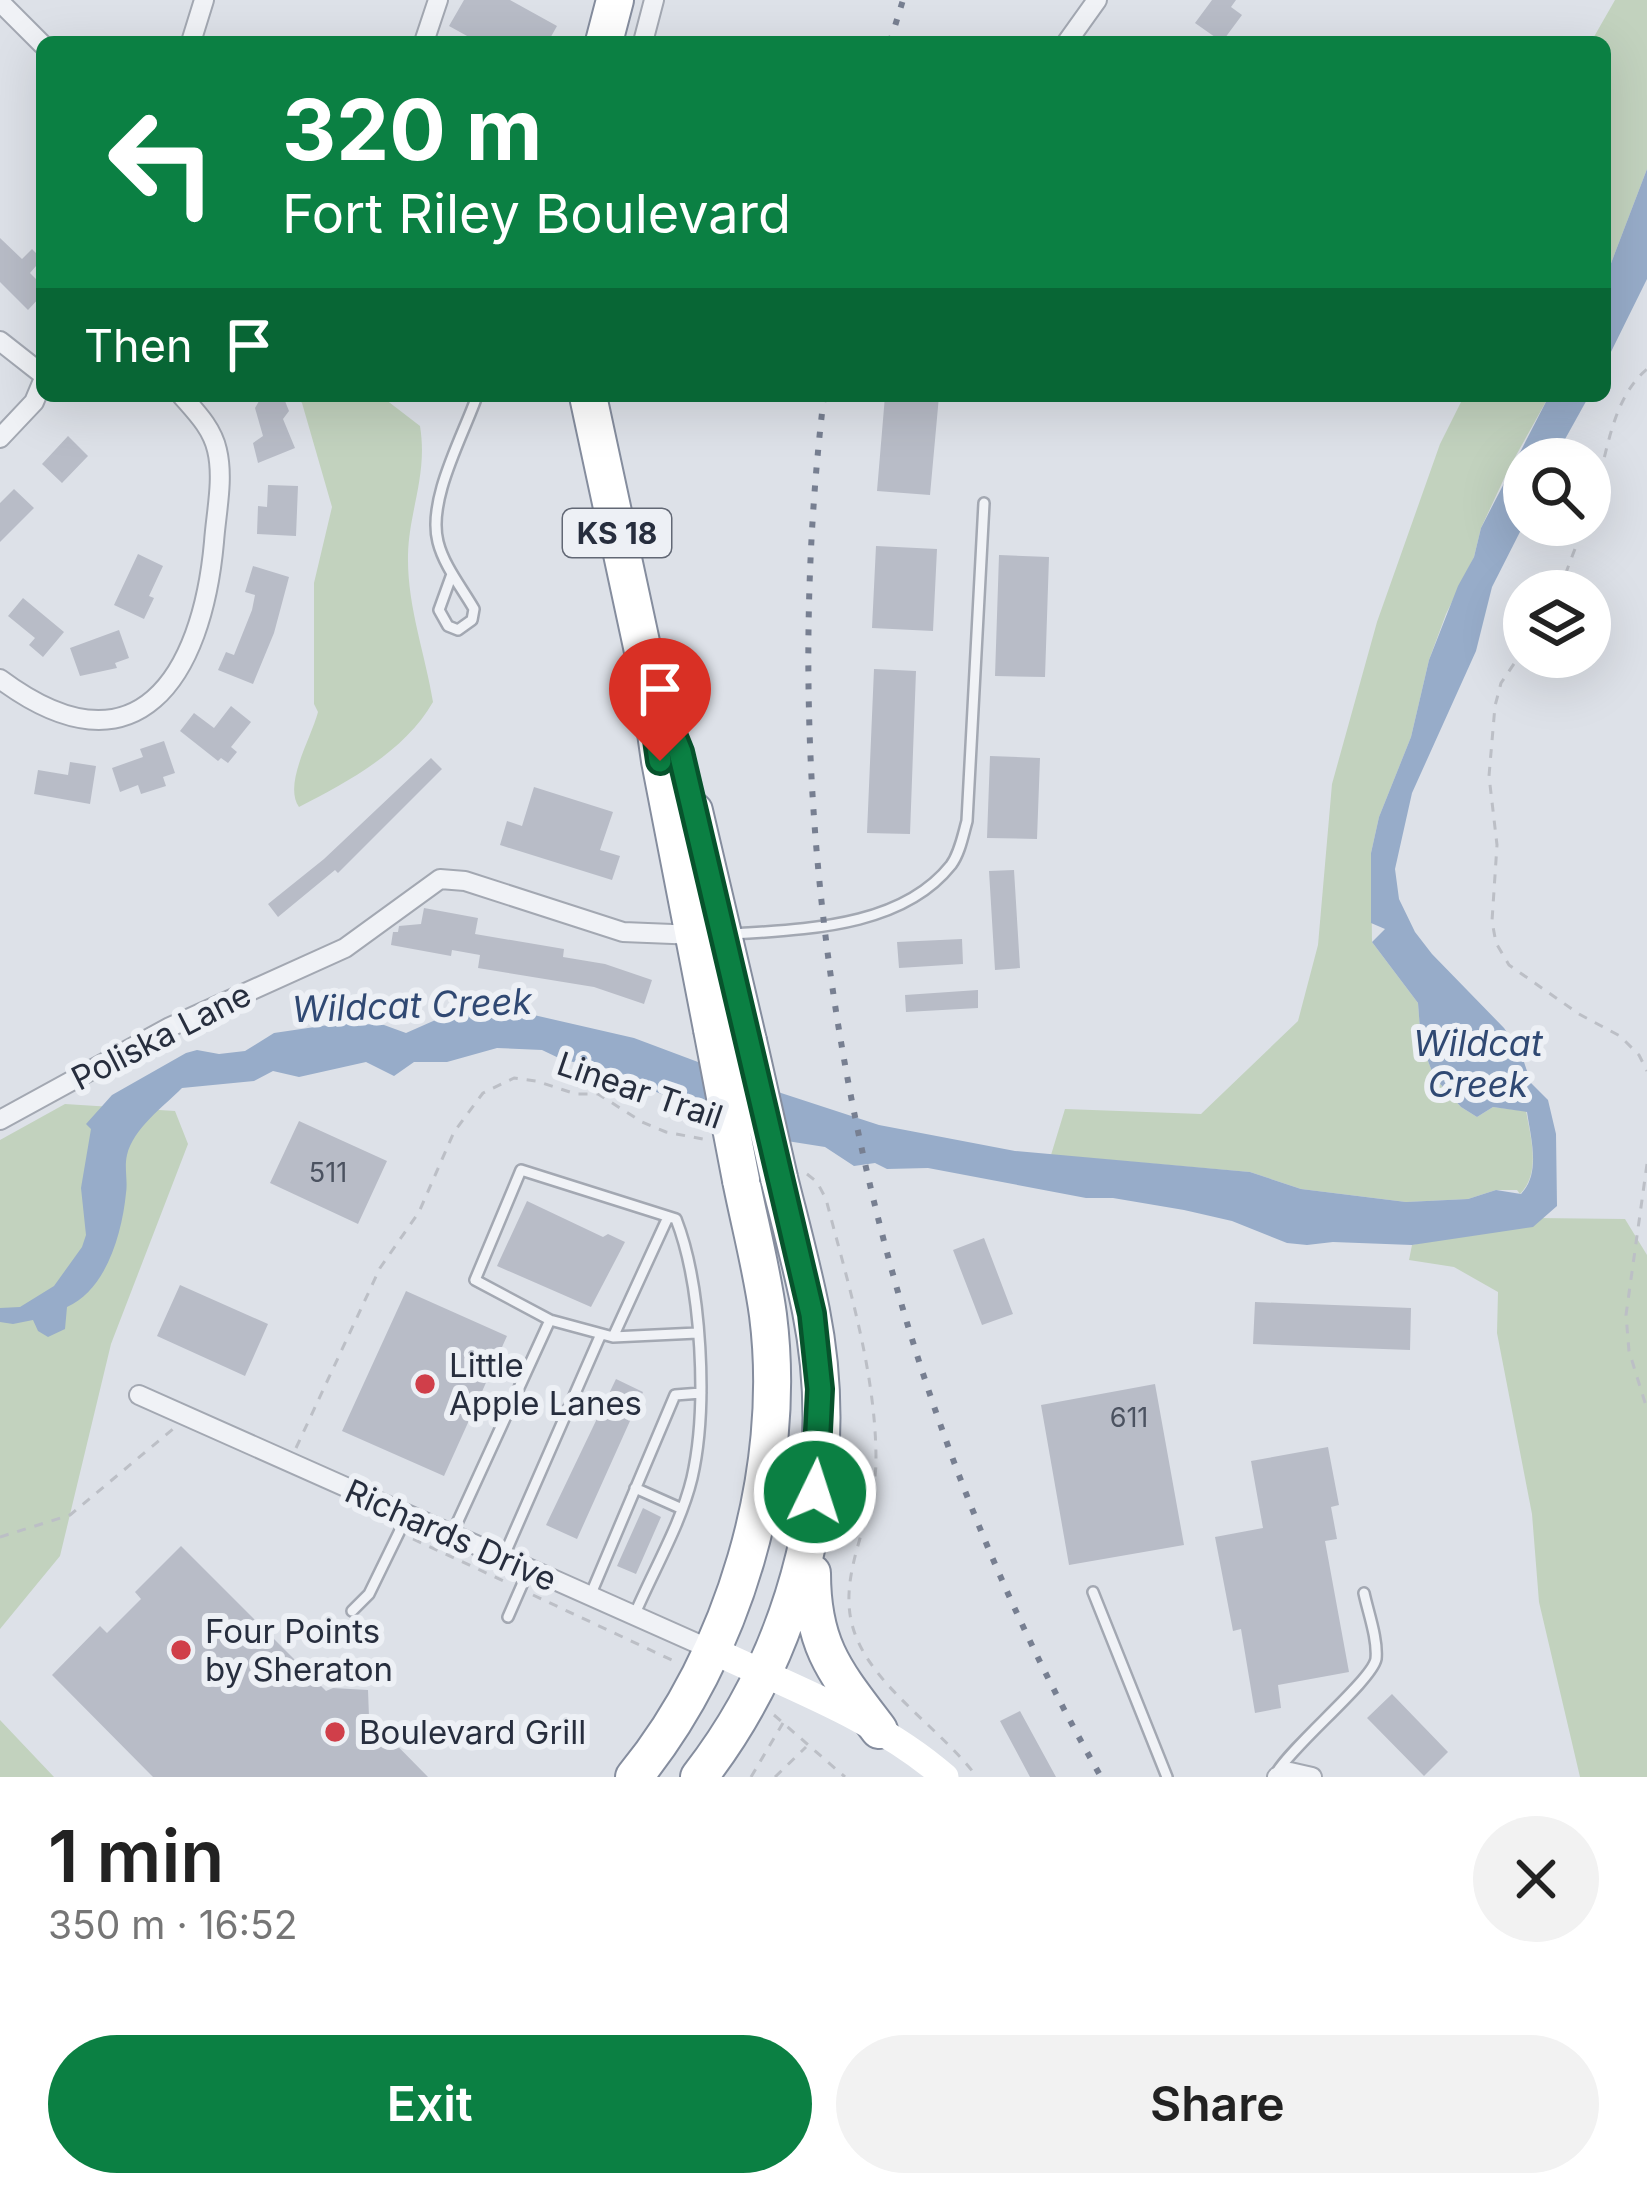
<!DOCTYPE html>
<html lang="en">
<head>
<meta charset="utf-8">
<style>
	:root { --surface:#fff; --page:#f2f2f2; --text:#222; --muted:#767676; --accent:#0b8043 }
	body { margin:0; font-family:Inter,sans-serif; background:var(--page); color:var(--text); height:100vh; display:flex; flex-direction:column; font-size:45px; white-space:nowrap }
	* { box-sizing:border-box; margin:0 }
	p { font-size:39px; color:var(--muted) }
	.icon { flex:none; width:66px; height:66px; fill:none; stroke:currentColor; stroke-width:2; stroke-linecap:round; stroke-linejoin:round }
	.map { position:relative; height:1777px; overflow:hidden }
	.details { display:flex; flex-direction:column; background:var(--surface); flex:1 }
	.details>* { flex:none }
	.guide { position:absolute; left:36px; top:36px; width:1575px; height:366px; border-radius:18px; box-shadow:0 12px 48px #0002; background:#0b8043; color:#fff; overflow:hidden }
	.tools { position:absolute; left:1503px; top:438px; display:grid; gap:24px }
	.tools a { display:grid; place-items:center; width:108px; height:108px; border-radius:50%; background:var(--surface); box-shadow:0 12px 48px #0002; font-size:60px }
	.pin { position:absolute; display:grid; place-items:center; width:102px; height:102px; color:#fff; margin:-123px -51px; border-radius:50% 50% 50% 0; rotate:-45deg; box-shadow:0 0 12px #0007 }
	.pin .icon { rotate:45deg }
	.me { position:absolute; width:132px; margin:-66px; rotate:4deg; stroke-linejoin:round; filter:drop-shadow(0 0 9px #0008) }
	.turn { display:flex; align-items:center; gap:42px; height:252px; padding:0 48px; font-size:54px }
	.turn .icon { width:156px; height:156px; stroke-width:2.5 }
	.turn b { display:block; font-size:84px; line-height:102px }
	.then { display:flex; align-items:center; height:114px; padding:0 48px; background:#0003; gap:24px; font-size:45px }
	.round { display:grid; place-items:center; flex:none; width:126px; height:126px; border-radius:63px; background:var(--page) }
	.overview { display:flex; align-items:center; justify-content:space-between; height:204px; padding:0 48px }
	h1 { font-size:72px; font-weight:600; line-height:90px }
	.primary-button { display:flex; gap:24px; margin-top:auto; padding:24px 48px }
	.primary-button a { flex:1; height:138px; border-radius:72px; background:var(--accent); color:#fff; font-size:48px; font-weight:600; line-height:138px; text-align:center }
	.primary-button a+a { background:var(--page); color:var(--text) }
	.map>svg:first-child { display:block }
</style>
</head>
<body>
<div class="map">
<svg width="1647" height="1777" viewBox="0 0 1647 1777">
	<rect width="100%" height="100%" fill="#dde1e8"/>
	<!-- green -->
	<path fill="#c2d2be" d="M1615 0H1647V169L1605 279V42H1591Z
		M296 396H381L420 426C428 475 409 510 408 555 407 606 425 653 433 702 405 751 348 782 299 807 283 784 311 739 318 712L314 704V583L332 507 302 403Z
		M1464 396H1549L1509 468 1481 528 1474 557 1446 614 1429 660 1411 737 1379 817 1371 853 1372 942 1418 1003 1421 1042 1434 1077 1461 1107 1477 1117 1493 1107 1526 1111C1531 1138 1541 1173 1520 1194L1517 1190H1496L1468 1199 1406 1202 1301 1189 1250 1172 1051 1155 1065 1109 1201 1114 1298 1021 1318 945 1332 784 1377 622 1440 444Z
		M65 1104 175 1111 188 1144 111 1344 60 1556 0 1629V1140Z
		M1537 1218 1625 1219 1647 1255V1777H1580L1539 1602 1532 1514 1497 1333 1498 1292 1454 1267 1409 1260 1412 1245Z
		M0 1720 54 1777H0Z"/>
	<!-- water -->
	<path fill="#97acc9" d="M1647 169V279L1605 364V279Z
		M1549 396H1589L1554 459H1524V524L1492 587 1476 651 1412 793 1395 869 1399 899 1415 932 1432 954 1504 1028 1521 1053 1531 1083 1548 1100 1556 1134 1557 1206 1533 1227 1412 1245 1333 1242 1307 1245 1287 1243 1232 1221 1184 1210 1113 1198H1086L928 1168 887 1169 875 1163 854 1166 825 1147 787 1141 643 1087 605 1068 563 1060 542 1050 497 1048 447 1062H414L394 1076 366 1062 299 1077 273 1071 254 1081 182 1088C164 1106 133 1129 127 1155 124 1167 128 1181 126 1193 122 1234 106 1290 67 1307L65 1329 48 1337 38 1331 33 1320 13 1324 0 1322V1308L20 1307 54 1286 82 1247 86 1235 81 1188 91 1129 86 1124 112 1095 186 1053 197 1050 219 1054 245 1051 274 1033 342 1023 384 1025 406 1033 440 1018 512 1010 634 1038 778 1092 879 1125 1015 1151 1250 1172 1301 1189 1406 1202 1468 1199 1496 1190 1521 1194C1541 1173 1531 1139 1527 1112L1493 1107 1477 1117 1461 1107 1434 1077 1421 1042 1418 1003 1372 942 1385 929 1371 923V853L1379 817 1411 737 1429 660 1458 586 1474 557 1481 528Z"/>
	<!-- building -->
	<path fill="#b8bcc7" d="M464 0H510L557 26 548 42H478L449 26Z
		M1212 0H1236L1231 7 1242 15 1222 42 1195 23Z
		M0 238 22 259 32 249 42 259 30 273 42 285V295L28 310 0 282Z
		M262 396H283L289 411 283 419 295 448 258 463 253 443 263 436 255 408Z
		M885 396H939L930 495 877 491Z
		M68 436 88 456 62 483 42 464Z
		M268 485 298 486 296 536 257 534 258 506 267 507Z
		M14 489 34 508 0 542V503Z
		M876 546 937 549 933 631 872 628Z
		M138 554 163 566 149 596 154 598 144 619 114 605Z
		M999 555 1049 557 1045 677 995 676Z
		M253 566 289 577 274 633 253 684 218 670 226 652 234 655 252 610 255 595 245 592Z
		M23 598 64 632 43 657 29 645 35 638 8 616Z
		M119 630 129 658 115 663 117 668 80 676 70 648Z
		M874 669 916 671 910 834 867 833Z
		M231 706 251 722 231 747 237 752 228 763 221 758 218 761 180 731 194 713 214 728Z
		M164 741 175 773 163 777 166 786 141 794 138 785 120 792 112 768 143 757 140 749Z
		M990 756 1040 758 1037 839 987 838Z
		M431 758 442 769 338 873 335 870 278 917 268 904 324 859Z
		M70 762 96 766 90 804 34 794 38 770 68 775Z
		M534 787 613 812 600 850 620 856 612 880 500 845 507 821 522 826Z
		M1014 870 1020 968 995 970 989 871Z
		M424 908 478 918 475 934 564 949 563 957 605 964 652 980 644 1004 594 987 478 968 480 955 452 950 451 956 391 945 393 932H398L399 926 421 924Z
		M962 939 963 964 899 968 897 942Z
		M978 990V1008L906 1012 905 995Z
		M299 1121 387 1161 358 1224 270 1183Z
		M527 1201 603 1237 608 1234 625 1242 591 1307 497 1266Z
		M984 1238 1013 1314 982 1325 953 1250Z
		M180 1285 268 1324 245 1376 157 1336Z
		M406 1291 507 1336 444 1476 342 1431Z
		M1255 1302 1411 1308 1410 1350 1253 1344Z
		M616 1379 643 1392 577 1539 546 1525Z
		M1155 1384 1184 1545 1069 1565 1041 1405Z
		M1328 1447 1339 1505 1331 1507 1337 1539 1325 1541 1349 1672 1278 1685 1281 1708 1255 1713 1241 1629 1233 1631 1215 1537 1263 1528 1251 1461Z
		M643 1508 661 1517 636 1574 617 1566Z
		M181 1546 326 1691 333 1688 368 1690 369 1717 428 1777H153L52 1675 100 1626 107 1633 141 1599 135 1592Z
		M1392 1694 1448 1752 1424 1776 1367 1718Z
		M1020 1711 1056 1777H1030L1000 1721Z"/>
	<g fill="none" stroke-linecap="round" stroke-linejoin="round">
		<defs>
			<path id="lane" d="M452 574 439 610 448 626 458 630 472 620 474 609C462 588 444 566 438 542 427 500 463 436 477 396
				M734 934C807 929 902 927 951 865 960 853 963 835 967 821L984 503
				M550 1320 613 1337 697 1333
				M613 1337 668 1217
				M635 1488 680 1508
				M452 1534 550 1320 475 1280 521 1170 676 1219C702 1286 708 1408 692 1478 681 1524 653 1571 634 1616
				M503 1558 601 1334
				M1093 1592 1167 1777
				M590 1596 675 1395 701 1393
				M352 1611 369 1594 407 1516
				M508 1617 529 1569
				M1277 1772C1295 1743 1372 1680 1376 1659 1378 1639 1368 1612 1364 1593"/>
			<path id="street" d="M0 2 42 44
				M191 42 204 0
				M424 42 438 0
				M643 42 654 0
				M1067 42 1097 0
				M0 341 42 374
				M0 438 34 402 42 383
				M0 679C137 781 202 676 214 542 216 513 224 479 217 450 212 428 196 412 182 396
				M0 1120 170 1027 345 948 440 879 465 881 623 932 697 935
				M139 1395 712 1650
				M1277 1777 1290 1772 1312 1777"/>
			<path id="highway" d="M604 42 615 0
				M588 396 647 670 660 761 712 1029
				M694 811 748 1041
				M812 1573C812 1647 836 1673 879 1730
				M634 1777C734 1655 788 1472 768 1315 762 1270 750 1225 741 1180
				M699 1777C799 1648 843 1472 811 1311 802 1266 790 1222 779 1178"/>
		</defs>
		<!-- lane casing -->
		<use href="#lane" stroke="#a3a8b2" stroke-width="14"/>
		<!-- street casing -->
		<use href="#street" stroke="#a3a8b2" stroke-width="22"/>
		<!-- highway casing -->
		<use href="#highway" stroke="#858d9e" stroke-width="40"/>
		<!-- path -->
		<path stroke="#bcbfc6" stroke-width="3" stroke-dasharray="9 9" stroke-linecap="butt" d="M1590 509C1607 464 1608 402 1647 369
			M1559 591 1584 525
			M1524 649 1501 683 1495 706 1489 776 1497 845 1492 921 1496 943 1509 965 1579 1014 1620 1036 1639 1055 1647 1071
			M1647 1164 1626 1315 1629 1351 1647 1409
			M807 1174 817 1182 826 1199C848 1284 876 1372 876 1460 876 1521 831 1579 857 1639 879 1691 942 1730 977 1777
			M296 1448 380 1268 419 1212 454 1132 483 1093 514 1078 536 1081 576 1094H598L642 1122 666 1132 708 1140
			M0 1537 70 1515 173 1429
			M413 1539 508 1583
			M533 1595 676 1662
			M774 1715 845 1777
			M751 1777 783 1723
			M775 1777 806 1747"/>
		<!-- lane -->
		<use href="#lane" stroke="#f0f2f6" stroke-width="9"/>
		<!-- street -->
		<use href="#street" stroke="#f0f2f6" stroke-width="18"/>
		<!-- secondary -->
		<path stroke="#fff" stroke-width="27" d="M712 1650C790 1687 879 1719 945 1777"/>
		<!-- highway -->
		<use href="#highway" stroke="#fff" stroke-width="36"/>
		<!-- rail -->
		<path stroke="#777f91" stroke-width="6" stroke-dasharray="6 12" stroke-linecap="butt" d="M890 42 903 0
			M824 396C767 866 867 1366 1101 1777"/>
		<defs>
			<path id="highway-bridge" d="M712 1029 741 1180
				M748 1041 779 1178"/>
		</defs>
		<!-- highway-bridge casing -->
		<use href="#highway-bridge" stroke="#858d9e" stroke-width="40" stroke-linecap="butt"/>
		<!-- highway-bridge -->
		<use href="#highway-bridge" stroke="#fff" stroke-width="36"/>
	</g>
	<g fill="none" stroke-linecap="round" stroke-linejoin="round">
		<defs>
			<path id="route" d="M660 761 647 670 680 752 812 1314 820 1389 815 1492"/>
		</defs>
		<!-- route casing -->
		<use href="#route" stroke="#07532c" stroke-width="30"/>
		<!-- route -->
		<use href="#route" stroke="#0b8043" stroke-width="21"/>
	</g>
	<!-- markers -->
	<g fill="#d03f4a" stroke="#edf0f5" stroke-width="4.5">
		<circle cx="425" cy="1384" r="12"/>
		<circle cx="181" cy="1650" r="12"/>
		<circle cx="335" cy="1732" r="12"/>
	</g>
	<g text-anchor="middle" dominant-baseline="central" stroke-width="12" stroke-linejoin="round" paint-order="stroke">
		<!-- number labels -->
		<g font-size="27" fill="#4b5260">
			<text x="328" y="1172">511</text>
			<text x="1129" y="1417">611</text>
		</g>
		<!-- shield labels -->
		<rect fill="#edf0f5" stroke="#626875" stroke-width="3" x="563" y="509" width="108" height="48" rx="9"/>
		<g font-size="30" font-weight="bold" fill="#272e3e">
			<text x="617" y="533">KS 18</text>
		</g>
		<!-- street labels -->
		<g font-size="33" fill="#272e3e" stroke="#edf0f5">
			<text transform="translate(161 1036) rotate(-27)">Poliska Lane</text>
			<text transform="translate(640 1090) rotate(19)">Linear Trail</text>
			<text transform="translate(451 1535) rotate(24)">Richards Drive</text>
		</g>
		<!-- poi labels -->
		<g font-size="33" fill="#272e3e" stroke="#edf0f5" text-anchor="start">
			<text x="449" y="1365">Little<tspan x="449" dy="38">Apple Lanes</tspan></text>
			<text x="205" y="1631">Four Points<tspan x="205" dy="38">by Sheraton</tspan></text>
			<text x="359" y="1732">Boulevard Grill</text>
		</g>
		<!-- water labels -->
		<g font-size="36" font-style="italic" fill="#304973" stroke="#edf0f5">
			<text transform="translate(412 1005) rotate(-2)">Wildcat Creek</text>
			<text x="1478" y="1043">Wildcat<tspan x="1478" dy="41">Creek</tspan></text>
		</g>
	</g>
</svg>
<div class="tools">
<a><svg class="icon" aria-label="search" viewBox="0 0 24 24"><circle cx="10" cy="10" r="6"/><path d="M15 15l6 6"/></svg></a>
<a><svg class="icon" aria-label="layers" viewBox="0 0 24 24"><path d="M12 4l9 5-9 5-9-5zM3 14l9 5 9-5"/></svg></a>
</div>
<div class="pin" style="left:660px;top:761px;background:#d93025"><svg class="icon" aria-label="arrive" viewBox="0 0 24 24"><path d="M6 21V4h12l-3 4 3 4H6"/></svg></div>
<svg class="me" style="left:815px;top:1492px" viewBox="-20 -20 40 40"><circle r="17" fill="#0b8043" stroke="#fff" stroke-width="3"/><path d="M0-11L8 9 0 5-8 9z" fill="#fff"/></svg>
<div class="guide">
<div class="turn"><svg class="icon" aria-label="left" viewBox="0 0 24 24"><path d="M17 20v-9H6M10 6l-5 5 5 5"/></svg><div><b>320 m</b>Fort Riley Boulevard</div></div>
<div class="then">Then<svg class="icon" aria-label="arrive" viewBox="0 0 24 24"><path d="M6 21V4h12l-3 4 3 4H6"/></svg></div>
</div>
</div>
<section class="details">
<div class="overview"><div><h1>1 min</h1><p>350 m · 16:52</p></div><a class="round"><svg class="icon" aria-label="close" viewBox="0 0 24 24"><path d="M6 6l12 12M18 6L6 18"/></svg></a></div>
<div class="primary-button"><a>Exit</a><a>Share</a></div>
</section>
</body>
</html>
